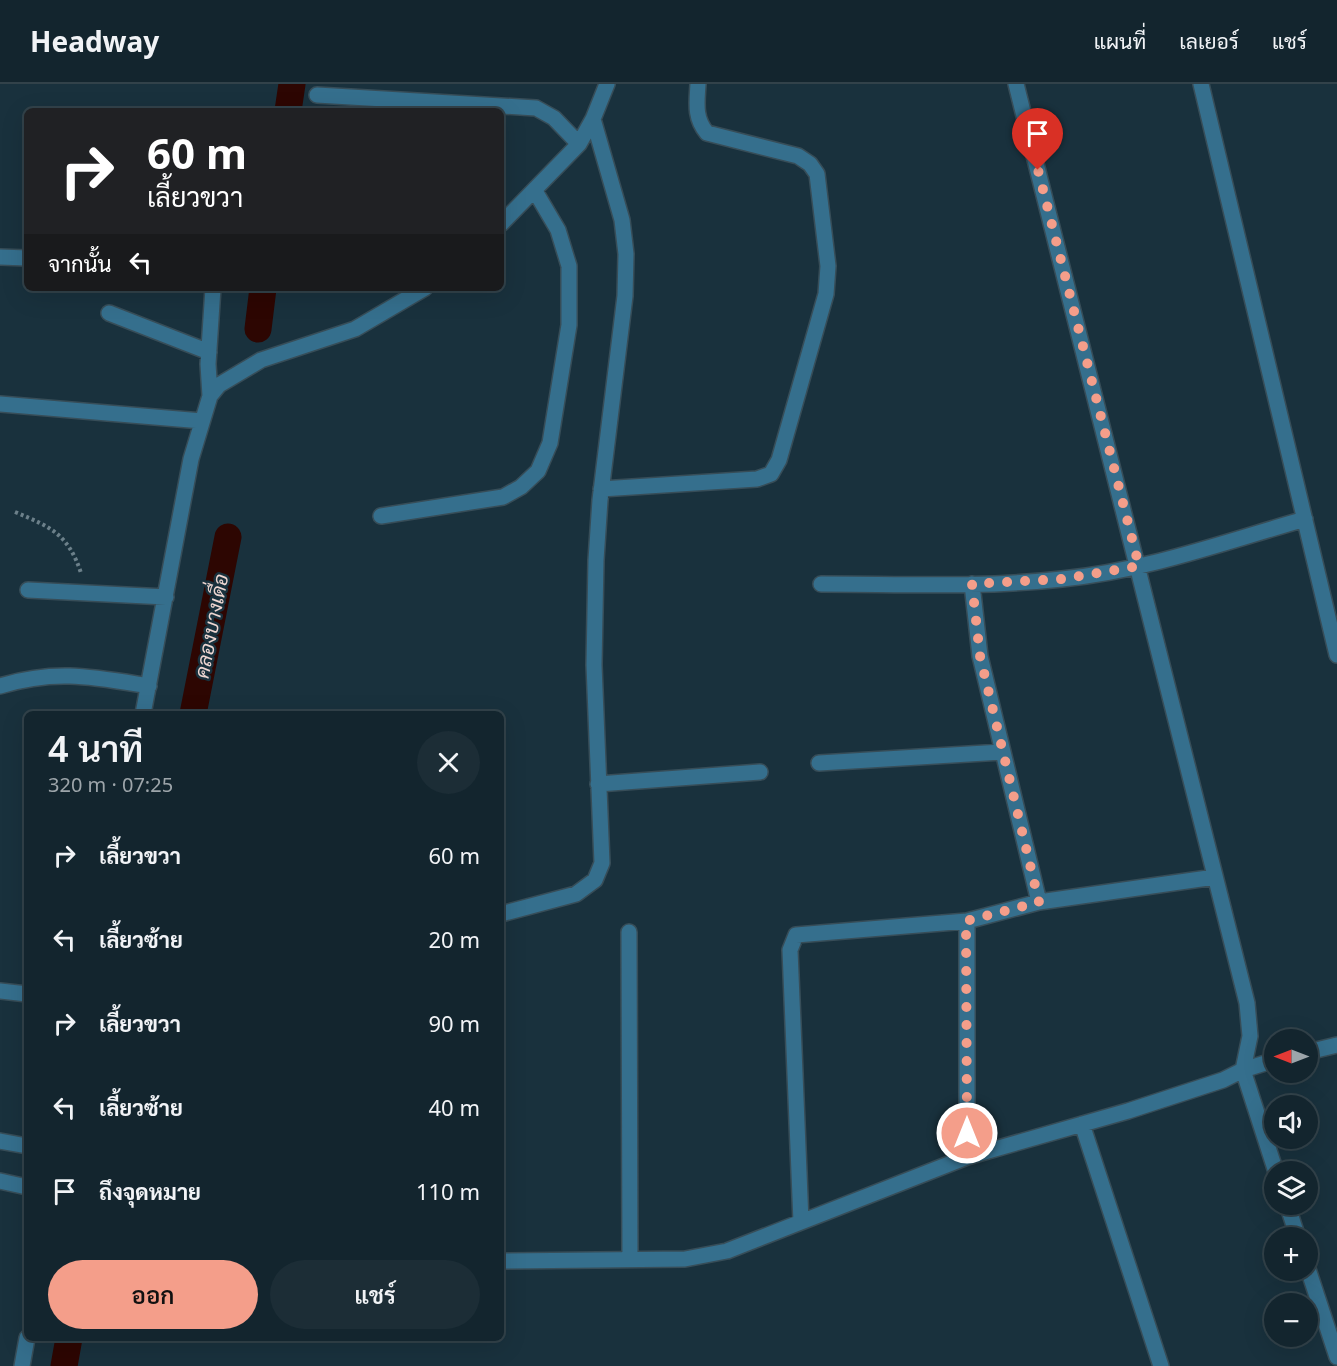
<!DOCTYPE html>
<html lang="th">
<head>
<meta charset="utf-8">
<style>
	:root { --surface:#13252e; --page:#1c2d36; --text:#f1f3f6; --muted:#9da5aa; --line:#32424a; --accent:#f49e8a }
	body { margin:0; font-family:"Noto Sans",Sarabun,sans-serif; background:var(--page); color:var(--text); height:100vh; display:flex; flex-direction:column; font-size:22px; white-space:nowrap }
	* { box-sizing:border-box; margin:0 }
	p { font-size:20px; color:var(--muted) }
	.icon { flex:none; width:33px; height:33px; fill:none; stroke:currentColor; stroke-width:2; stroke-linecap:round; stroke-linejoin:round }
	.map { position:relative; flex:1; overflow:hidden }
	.panel { position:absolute; left:24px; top:627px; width:480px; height:630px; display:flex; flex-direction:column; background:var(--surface); border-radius:9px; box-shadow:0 6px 24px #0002,0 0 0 2px var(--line) }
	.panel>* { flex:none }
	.hud { position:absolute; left:24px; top:24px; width:480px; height:183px; border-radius:9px; box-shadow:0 6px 24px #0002,0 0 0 2px var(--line); background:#202124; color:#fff; overflow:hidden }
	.needle { width:39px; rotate:270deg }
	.buttons { position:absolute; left:1264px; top:945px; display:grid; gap:12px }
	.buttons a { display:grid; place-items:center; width:54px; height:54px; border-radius:50%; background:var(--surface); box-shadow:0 6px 24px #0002,0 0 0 2px var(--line); font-size:30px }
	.pin { position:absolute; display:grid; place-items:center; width:51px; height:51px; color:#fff; margin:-62px -26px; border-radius:50% 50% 50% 0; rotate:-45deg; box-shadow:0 0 6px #0007 }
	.pin .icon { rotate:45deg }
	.me { position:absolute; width:66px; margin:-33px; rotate:0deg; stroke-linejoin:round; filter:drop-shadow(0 0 4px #0008) }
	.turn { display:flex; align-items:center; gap:21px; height:126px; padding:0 24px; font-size:27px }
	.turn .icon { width:78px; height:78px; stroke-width:2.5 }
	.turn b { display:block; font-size:42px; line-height:51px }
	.then { display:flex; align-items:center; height:57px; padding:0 24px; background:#0003; gap:12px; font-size:22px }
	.round { display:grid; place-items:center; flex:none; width:63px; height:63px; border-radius:32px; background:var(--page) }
	.head { display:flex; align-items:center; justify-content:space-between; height:102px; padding:0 24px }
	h1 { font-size:36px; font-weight:600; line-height:45px }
	.primary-button { display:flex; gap:12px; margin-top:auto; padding:12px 24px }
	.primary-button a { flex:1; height:69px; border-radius:36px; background:var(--accent); color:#111; font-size:24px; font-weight:600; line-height:69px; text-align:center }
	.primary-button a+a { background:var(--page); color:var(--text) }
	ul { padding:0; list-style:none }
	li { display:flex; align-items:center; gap:18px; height:84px; padding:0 24px }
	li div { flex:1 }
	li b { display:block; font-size:22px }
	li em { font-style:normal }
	header { display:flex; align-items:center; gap:36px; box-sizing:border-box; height:84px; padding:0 30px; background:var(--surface); border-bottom:2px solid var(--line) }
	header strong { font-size:28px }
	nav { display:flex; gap:33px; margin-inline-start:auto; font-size:21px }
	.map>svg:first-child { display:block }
</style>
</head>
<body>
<header>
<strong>Headway</strong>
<nav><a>แผนที่</a><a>เลเยอร์</a><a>แชร์</a></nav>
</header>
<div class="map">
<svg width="1337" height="1282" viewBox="0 0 1337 1282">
	<rect width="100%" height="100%" fill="#19313d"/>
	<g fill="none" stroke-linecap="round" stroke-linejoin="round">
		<!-- canal -->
		<path stroke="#2d0602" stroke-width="27" d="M288 27 292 0
			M258 245 263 204
			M193 630 228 453
			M64 1282 69 1254"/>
		<defs>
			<path id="minor" d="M1016 0 1247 919 1250 952 1243 986 1276 1088
				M1201 0 1337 571
				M317 11 536 24 554 34 579 60
				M501 140 579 60 593 35 607 0
				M0 173 27 174
				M109 229 209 268
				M210 312 208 280 213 204
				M0 320 202 337
				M601 405 757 395 771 390 779 376 826 210 828 182 817 90 810 80 798 72 707 49C694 34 697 18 698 0
				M381 432 503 413 521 403 538 387 550 359 569 241V182L558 146 535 107
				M821 500C901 500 982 504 1062 495 1145 487 1225 458 1305 435
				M28 506 166 513
				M0 602C56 585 93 593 149 602
				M143 630 191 375 210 312 219 301 261 276 355 245 425 204
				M819 679 1002 668
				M598 700 760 688
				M1039 818 1215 793
				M501 830 576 810 595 796 602 779 594 581 596 476 600 416 625 212 626 170 622 136 593 35
				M629 848 630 1176
				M0 907 27 910
				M1308 968 1337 961
				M1082 1040 1161 1282
				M0 1057 27 1062
				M967 1073V837L1039 818 980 572 972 500
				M0 1097 27 1103
				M1287 1120 1298 1154
				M801 1138 790 866 796 851 967 837
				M501 1177 685 1175 727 1167 967 1073 1128 1027 1223 996 1243 986 1275 976
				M1308 1185 1337 1273
				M22 1282 27 1254"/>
		</defs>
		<!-- minor casing -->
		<use href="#minor" stroke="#374d58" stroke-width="18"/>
		<!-- path -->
		<path stroke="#6c808a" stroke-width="4" stroke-dasharray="3 3" stroke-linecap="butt" d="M15 428C51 443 68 450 81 489"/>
		<!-- minor -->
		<use href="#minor" stroke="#356f8d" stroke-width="15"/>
	</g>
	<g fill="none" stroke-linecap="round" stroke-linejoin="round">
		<!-- route -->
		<path stroke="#f49e8a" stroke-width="10" stroke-dasharray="0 18" d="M967 1049 966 837 1039 818 980 572 972 500 1063 495 1139 482 1038 86"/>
	</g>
	<g text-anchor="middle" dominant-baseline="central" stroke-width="5" stroke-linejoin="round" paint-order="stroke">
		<!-- water labels -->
		<g font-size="20" font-style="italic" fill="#eed6d1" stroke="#19313d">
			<text transform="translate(211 542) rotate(-79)">คลองบางเดื่อ</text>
		</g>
	</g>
</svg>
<div class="buttons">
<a><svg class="needle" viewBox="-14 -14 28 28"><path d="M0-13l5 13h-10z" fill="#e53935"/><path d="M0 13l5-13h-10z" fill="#9da5aa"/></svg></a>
<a><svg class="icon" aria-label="sound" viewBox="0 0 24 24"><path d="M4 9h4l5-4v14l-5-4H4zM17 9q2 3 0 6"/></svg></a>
<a><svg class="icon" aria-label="layers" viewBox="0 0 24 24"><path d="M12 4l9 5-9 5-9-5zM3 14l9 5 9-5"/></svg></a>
<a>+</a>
<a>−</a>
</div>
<div class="pin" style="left:1038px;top:86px;background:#d93025"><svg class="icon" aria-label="arrive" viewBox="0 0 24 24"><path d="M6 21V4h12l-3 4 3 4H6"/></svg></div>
<svg class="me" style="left:967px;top:1049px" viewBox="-20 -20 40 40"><circle r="17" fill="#f49e8a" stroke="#fff" stroke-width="3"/><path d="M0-11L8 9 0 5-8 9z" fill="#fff"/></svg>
<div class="hud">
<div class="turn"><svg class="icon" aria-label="right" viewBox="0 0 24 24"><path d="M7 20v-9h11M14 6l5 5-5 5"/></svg><div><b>60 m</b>เลี้ยวขวา</div></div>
<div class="then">จากนั้น<svg class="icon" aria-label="left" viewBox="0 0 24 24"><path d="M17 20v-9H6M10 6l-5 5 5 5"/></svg></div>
</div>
<section class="panel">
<div class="head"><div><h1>4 นาที</h1><p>320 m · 07:25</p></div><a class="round"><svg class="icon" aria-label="close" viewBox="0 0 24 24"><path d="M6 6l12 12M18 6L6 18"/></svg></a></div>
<ul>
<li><svg class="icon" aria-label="right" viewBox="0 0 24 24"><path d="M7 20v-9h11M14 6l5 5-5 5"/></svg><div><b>เลี้ยวขวา</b></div><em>60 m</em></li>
<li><svg class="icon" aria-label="left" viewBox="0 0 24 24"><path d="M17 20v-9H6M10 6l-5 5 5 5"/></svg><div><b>เลี้ยวซ้าย</b></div><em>20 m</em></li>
<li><svg class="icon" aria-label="right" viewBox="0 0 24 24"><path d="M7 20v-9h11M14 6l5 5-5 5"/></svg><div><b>เลี้ยวขวา</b></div><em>90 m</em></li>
<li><svg class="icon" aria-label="left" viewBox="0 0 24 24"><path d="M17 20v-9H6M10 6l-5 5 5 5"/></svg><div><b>เลี้ยวซ้าย</b></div><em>40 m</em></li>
<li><svg class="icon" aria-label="arrive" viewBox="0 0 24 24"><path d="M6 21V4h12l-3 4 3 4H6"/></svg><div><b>ถึงจุดหมาย</b></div><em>110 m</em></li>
</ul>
<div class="primary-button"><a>ออก</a><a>แชร์</a></div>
</section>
</div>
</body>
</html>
